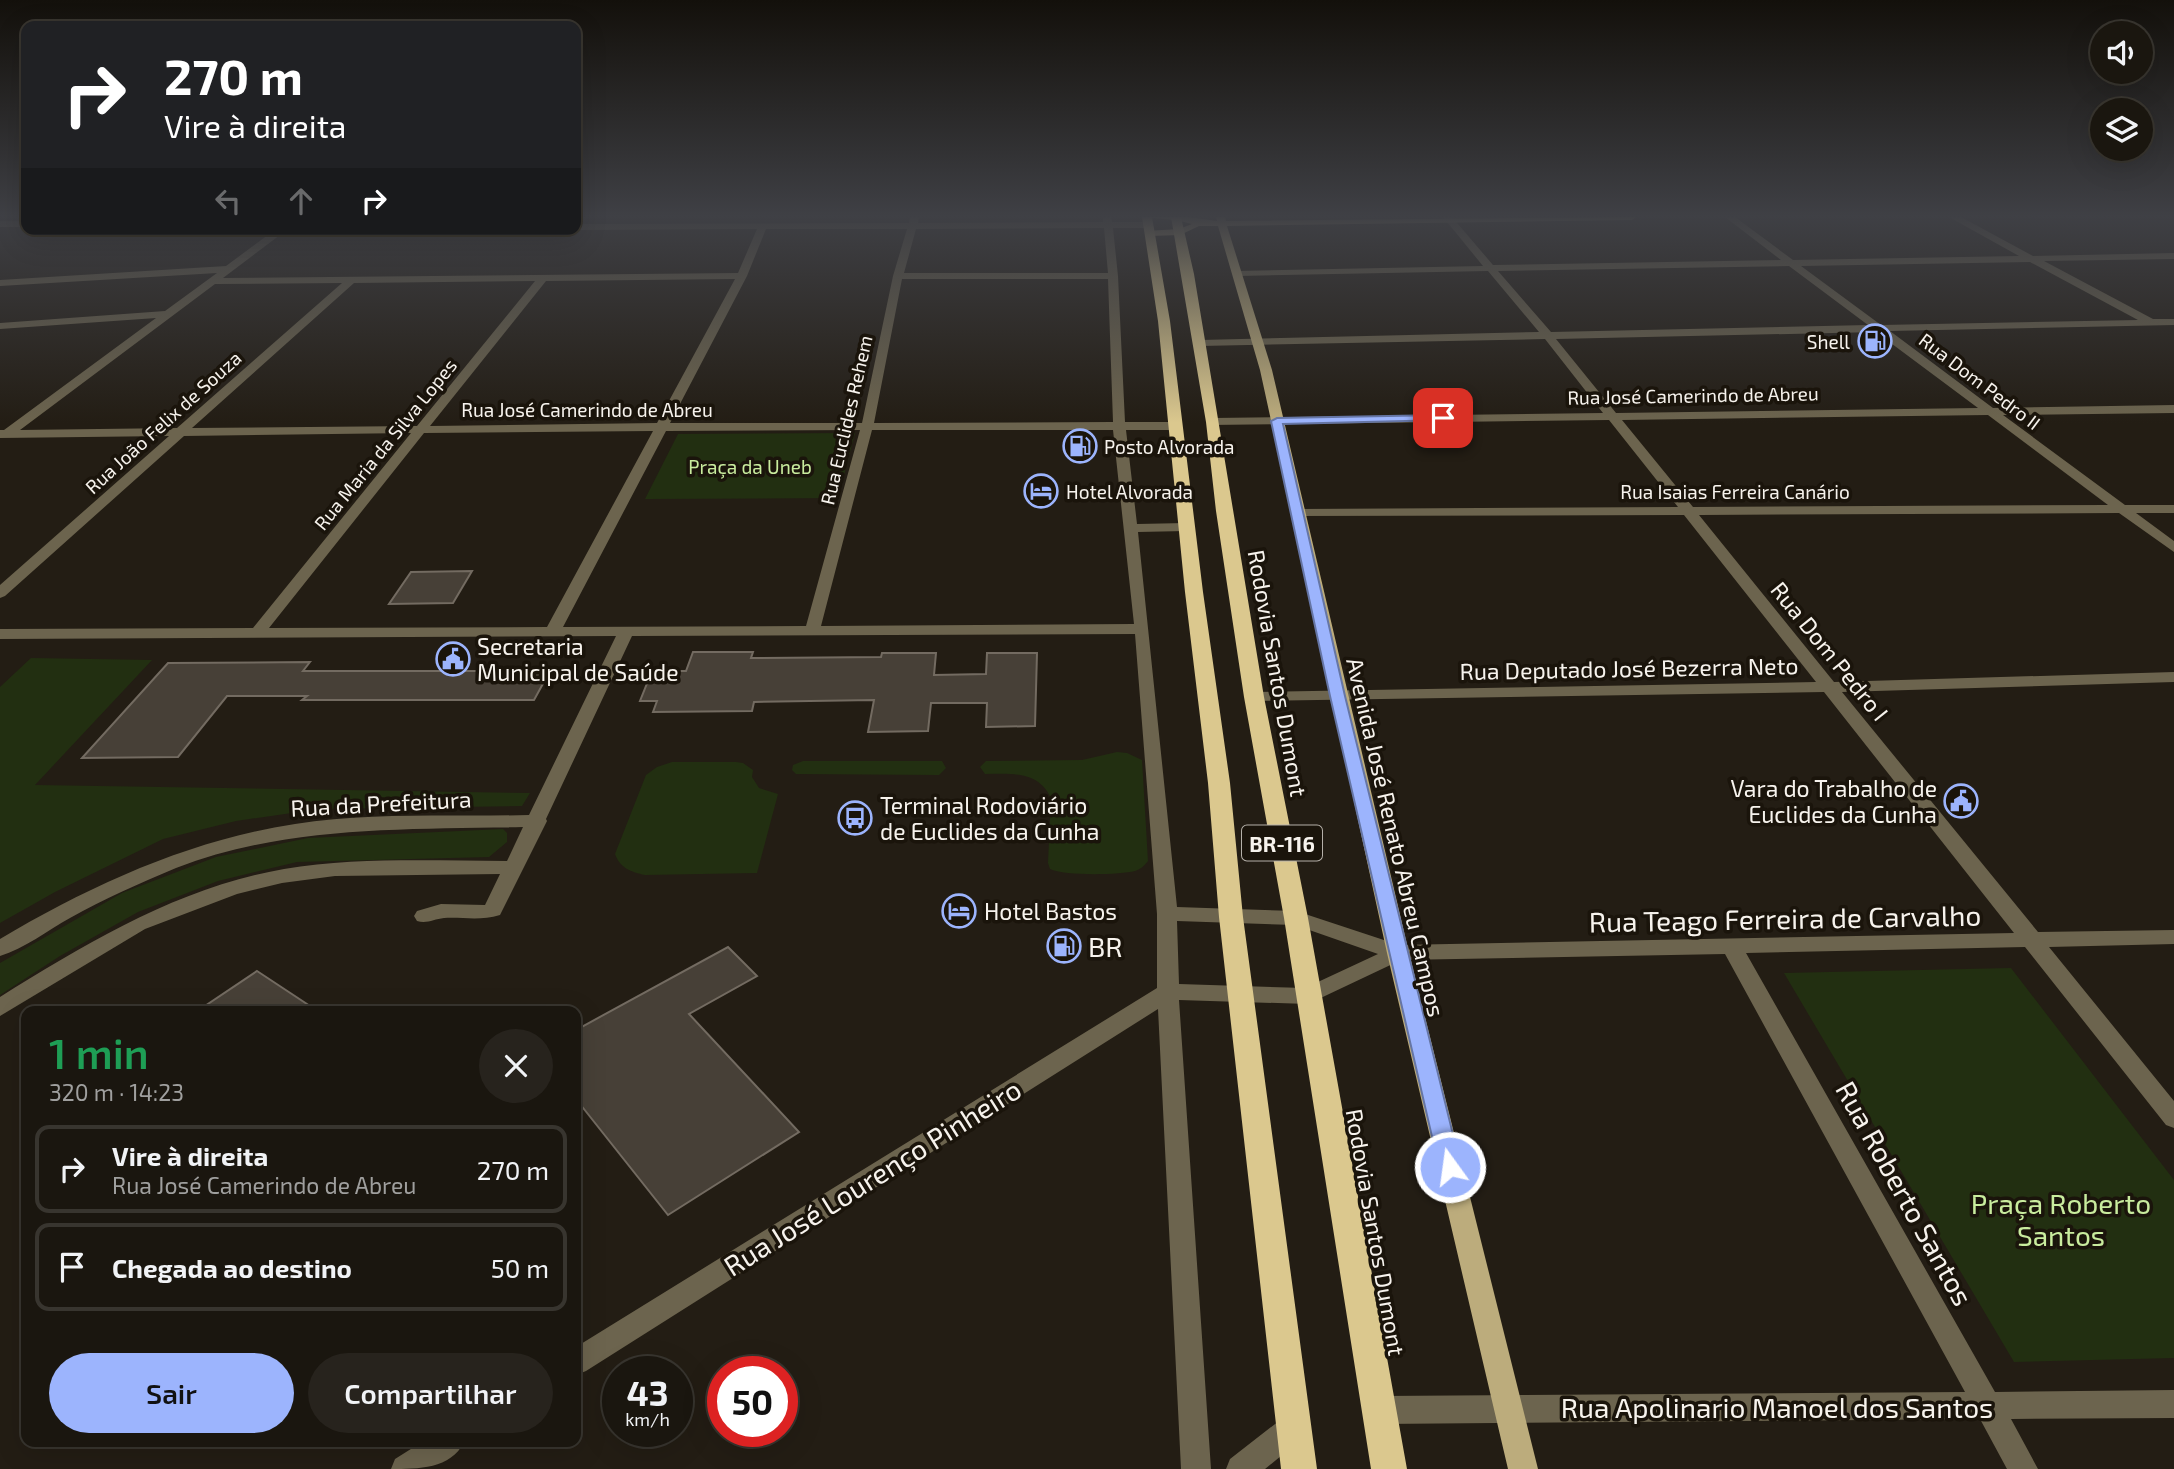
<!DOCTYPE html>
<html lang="pt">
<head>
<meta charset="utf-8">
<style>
	:root { --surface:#1a160f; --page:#27231d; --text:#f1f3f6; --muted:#9f9f9e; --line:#38352f; --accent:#9cb4fd }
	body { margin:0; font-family:"Exo 2",sans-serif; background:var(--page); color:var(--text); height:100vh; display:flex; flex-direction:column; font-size:26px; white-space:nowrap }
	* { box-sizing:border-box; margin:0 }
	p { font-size:23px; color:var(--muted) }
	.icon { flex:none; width:38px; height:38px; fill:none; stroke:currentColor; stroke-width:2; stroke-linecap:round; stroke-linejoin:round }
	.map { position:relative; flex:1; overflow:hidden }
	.side { position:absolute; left:21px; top:1006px; width:560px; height:441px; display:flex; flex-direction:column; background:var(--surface); border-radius:14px; box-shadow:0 7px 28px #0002,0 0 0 2px var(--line) }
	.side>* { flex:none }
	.guide { position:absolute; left:21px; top:21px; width:560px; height:214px; border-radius:14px; box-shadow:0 7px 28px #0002,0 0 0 2px var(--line); background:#202124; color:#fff; overflow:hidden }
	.controls { position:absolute; left:2090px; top:21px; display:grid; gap:14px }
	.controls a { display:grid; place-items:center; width:63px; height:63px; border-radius:50%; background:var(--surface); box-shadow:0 7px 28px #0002,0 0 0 2px var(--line); font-size:35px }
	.speed { position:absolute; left:602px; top:1356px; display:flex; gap:14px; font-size:35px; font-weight:700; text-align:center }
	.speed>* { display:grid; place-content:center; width:91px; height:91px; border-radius:50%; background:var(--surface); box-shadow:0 7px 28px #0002,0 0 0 2px var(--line); line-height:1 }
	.speed small { font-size:18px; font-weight:400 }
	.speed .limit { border:10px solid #d22; background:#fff; color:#111 }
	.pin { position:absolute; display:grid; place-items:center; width:60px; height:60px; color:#fff; margin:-30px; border-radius:14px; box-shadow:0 4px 10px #0006 }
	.me { position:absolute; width:77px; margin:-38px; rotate:346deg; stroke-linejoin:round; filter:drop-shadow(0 0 5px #0008) }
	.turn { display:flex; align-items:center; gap:24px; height:147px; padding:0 28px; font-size:32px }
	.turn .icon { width:91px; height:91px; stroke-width:2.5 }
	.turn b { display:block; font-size:49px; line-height:60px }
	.lanes { display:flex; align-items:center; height:66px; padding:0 28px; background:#0003; justify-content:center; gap:35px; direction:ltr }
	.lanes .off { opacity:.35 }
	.round { display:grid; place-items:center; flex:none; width:74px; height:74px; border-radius:37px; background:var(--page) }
	.overview { display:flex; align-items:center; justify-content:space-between; height:119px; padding:0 28px }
	h1 { font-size:42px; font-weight:600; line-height:52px; color:#1e9e55 }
	.cta { display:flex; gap:14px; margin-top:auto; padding:14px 28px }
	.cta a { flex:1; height:80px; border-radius:42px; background:var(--accent); color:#111; font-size:28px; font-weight:600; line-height:80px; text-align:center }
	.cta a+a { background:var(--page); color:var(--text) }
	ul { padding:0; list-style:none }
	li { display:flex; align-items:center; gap:21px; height:88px; margin:0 14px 10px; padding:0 14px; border:4px solid var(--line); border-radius:14px }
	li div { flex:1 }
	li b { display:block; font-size:26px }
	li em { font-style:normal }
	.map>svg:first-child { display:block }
</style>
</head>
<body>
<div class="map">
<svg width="2174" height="1469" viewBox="0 0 2174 1469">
	<rect width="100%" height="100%" fill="#231d14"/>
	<!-- green -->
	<path fill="#222f11" d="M855 433 838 498 645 499 678 434Z
		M31 658 152 660 35 785 530 793 522 806 319 809 236 821 163 839 55 892 0 923V687Z
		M1117 752 1127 753 1142 760 1148 861C1144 866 1141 869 1135 871 1119 875 1064 876 1050 869L1048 863 1051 798C1038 770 1011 774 985 774L980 767 986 761 1082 760Z
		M803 761H942L946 768 939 775 796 774 792 770 793 765Z
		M672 762H736L743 763 753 770 752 777 759 788 778 794 757 873 645 875C631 872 620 868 615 854L646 775 657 767Z
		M503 829 507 833V842L489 857 297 862 218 881 138 912 60 956 0 995V963L122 893 216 857 308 838Z
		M2011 968 2174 1180V1358L2014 1362 1784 973Z"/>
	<!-- building -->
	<path fill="#474037" stroke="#736b61" stroke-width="2" d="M472 571 453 603 389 604 411 572Z
		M693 652H753L751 658 881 657 882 653H936L934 675 986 674 987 653H1037L1035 726 986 727 987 703H931L928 731 868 732 874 700 754 702 752 711 653 712 657 701H640L652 671H686Z
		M310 662 303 671H550L534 700H302L307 696H227L178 757 82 758 168 663Z
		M728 947 757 976 689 1014 799 1132 668 1215 576 1099V1030Z
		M257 971 319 1012H196Z"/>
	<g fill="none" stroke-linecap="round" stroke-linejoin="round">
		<!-- minor -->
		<path fill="#6c644e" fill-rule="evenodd" d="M910 217H919L918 223 1103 222V217H1111L1112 222H1148L1153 225 1148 228H1113L1118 276 1125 422H1175L1181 426 1175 430H1126L1137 524 1186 523 1193 527 1186 531 1138 532 1177 907 1296 911 1399 945 2014 933 1824 692 1248 701 1246 697 1248 693 1254 692 1816 682 1684 515 1292 516V510L1297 509 1678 507 1609 420 1209 425 1207 422 1213 418 1603 413 1545 339 1200 346 1195 343 1200 340 1539 332 1488 271 1238 276 1235 275V271L1483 266 1443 217H1452L1493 265 1781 260 1725 217H1735L1793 260 2019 256 1949 217H1961L2033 256 2174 253V259L2044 261 2153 319H2174V325L1890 331 1993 408 2174 405V413L2003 415 2125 505H2174V513H2136L2174 541V552L2119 513 1699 515 1834 682 2174 672V682L1842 692 2038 932 2174 930V944L2049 947 2174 1101V1128L2166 1125 2025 947 1746 953 1995 1392 2174 1390V1418L2011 1419 2038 1469H2007L1980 1419 1380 1424 1370 1420 1366 1410 1370 1400 1380 1396 1965 1392 1725 954 1401 960 1308 1004 1179 1000 1211 1469H1181L1158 1009 586 1371 576 1375V1347L1157 988V914L1135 634 632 636 546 819 547 821 500 915C480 921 464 917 444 918 434 919 427 924 417 921L414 916 417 911 441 904 485 905 500 874 335 876 282 883 237 894 145 929 0 1016V997C88 942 180 887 284 869 357 857 433 861 507 861L523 827C405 830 288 825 176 868 140 883 104 899 70 918 48 930 24 949 0 956V939C91 885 190 840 295 824 372 812 452 817 529 815L616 636 0 639V629L253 628 411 433 184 436 5 596 0 598V585L169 436 0 438V430H4L156 318 0 329V323L165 311 217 273 0 286V280L226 266 276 229H317L313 232H284L223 278 738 273 757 229 576 230 574 229 576 224 909 223ZM1104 228 1108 273H904L916 229ZM766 229H907L893 276 862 423H670L747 276ZM2030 262 2138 320 1881 325 1801 266ZM1789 266 1868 325 1551 332 1498 271ZM735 279 657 423 430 426 546 281ZM902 279H1108L1113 422 874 423ZM535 281 417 426 192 428 354 283ZM342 283 177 428 20 430 215 284ZM1876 332 1978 408 1616 413 1556 339ZM1988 415 2108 505 1693 507 1622 420ZM860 430 806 626 563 627 666 431ZM872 430H1113L1134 624 821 626ZM653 431 547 627 269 628 424 433ZM1177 921 1295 925 1378 954 1305 988 1179 984Z
			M0 221H26V227H0Z
			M113 229H135L136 230 131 233Z
			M1294 1413 1304 1417 1309 1427 1304 1437 1265 1469H1226L1230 1459 1284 1417Z
			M422 1442H464C451 1469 418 1469 391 1469L395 1459Z"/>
		<!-- major -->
		<path fill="#bcac7c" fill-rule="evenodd" d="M1143 217H1188L1217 221 1216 217H1225L1226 221 1636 217 1632 220 1227 226 1272 370 1409 953 1538 1469H1508L1387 953 1260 370 1218 226H1199L1180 235 1149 236 1146 235V231L1179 229 1192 224 1176 220Z"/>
		<!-- highway -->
		<path fill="#dbc88e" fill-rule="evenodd" d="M1142 217H1152L1170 321 1203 592 1230 783 1243 917 1317 1469H1281L1219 917 1208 783 1185 592 1158 321Z
			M1171 217H1181L1194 274 1264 697 1308 918 1407 1469H1371L1284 918 1244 697 1216 511 1206 422Z"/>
	</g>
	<!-- sky -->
	<linearGradient id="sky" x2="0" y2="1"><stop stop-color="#13100b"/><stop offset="0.51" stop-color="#3f4045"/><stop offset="1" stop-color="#3f4045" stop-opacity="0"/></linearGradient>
	<rect width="2174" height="423" fill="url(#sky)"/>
	<!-- route -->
	<path fill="#9cb4fd" stroke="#6575a4" stroke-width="2" d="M1443 415 1449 418 1447 420 1283 424 1345 696 1461 1167 1458 1174 1450 1177 1442 1174 1439 1167 1330 696 1271 421 1277 418Z"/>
	<!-- icons -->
	<defs>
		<symbol id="fuel-ring" viewBox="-11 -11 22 22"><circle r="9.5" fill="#1a140b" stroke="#9cb4fd" stroke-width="1.5"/><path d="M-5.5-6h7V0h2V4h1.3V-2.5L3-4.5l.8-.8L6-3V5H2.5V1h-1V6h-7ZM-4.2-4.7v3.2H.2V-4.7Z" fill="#9cb4fd"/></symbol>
		<symbol id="hotel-ring" viewBox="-11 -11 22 22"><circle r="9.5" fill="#1a140b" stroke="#9cb4fd" stroke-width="1.5"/><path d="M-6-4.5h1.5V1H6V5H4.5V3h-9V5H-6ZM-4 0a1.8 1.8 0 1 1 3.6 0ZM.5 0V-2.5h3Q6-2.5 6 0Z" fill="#9cb4fd"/></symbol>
		<symbol id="civic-ring" viewBox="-11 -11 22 22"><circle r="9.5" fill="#1a140b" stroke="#9cb4fd" stroke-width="1.5"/><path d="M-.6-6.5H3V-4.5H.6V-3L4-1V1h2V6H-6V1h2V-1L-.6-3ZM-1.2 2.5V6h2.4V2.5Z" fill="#9cb4fd"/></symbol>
		<symbol id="bus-ring" viewBox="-11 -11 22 22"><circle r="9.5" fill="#1a140b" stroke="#9cb4fd" stroke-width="1.5"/><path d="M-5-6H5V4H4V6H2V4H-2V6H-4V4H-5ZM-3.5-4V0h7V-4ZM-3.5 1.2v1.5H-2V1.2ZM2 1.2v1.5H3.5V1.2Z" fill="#9cb4fd"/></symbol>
	</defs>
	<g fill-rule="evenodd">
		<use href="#fuel-ring" x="1856" y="322" width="38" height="38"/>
		<use href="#fuel-ring" x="1061" y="427" width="38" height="38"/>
		<use href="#hotel-ring" x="1022" y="472" width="38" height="38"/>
		<use href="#civic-ring" x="434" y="640" width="38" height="38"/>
		<use href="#civic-ring" x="1942" y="782" width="38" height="38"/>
		<use href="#bus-ring" x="836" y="799" width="38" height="38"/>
		<use href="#hotel-ring" x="940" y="892" width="38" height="38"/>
		<use href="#fuel-ring" x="1045" y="927" width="38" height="38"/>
	</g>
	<g text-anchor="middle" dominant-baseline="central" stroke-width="7" stroke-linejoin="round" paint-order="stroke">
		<!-- far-poi labels -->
		<g font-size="19" fill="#f7f3ed" stroke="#1a140b" text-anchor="start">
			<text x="1850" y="341" text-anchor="end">Shell</text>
			<text x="1104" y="446">Posto Alvorada</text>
			<text x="1066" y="491">Hotel Alvorada</text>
		</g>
		<!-- far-street labels -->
		<g font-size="19" fill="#f7f3ed" stroke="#1a140b">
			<text transform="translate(1980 381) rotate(37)">Rua Dom Pedro II</text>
			<text transform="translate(1693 395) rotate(-1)">Rua José Camerindo de Abreu</text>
			<text x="587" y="409">Rua José Camerindo de Abreu</text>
			<text transform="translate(846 420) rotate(-77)">Rua Euclides Rehem</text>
			<text transform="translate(163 422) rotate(-42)">Rua João Felix de Souza</text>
			<text transform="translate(385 444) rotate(-51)">Rua Maria da Silva Lopes</text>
			<text x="1735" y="491">Rua Isaias Ferreira Canário</text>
		</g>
		<!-- far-park labels -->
		<g font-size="19" fill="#c9ec9e" stroke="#1a140b">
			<text x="750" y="466">Praça da Uneb</text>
		</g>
		<!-- shield labels -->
		<rect fill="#1a140b" stroke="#b5b0a9" stroke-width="2" x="1242" y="825.5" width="80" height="35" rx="5"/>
		<g font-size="21" font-weight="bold" fill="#f7f3ed">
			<text x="1282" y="843">BR-116</text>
		</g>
		<!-- poi labels -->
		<g font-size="23" fill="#f7f3ed" stroke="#1a140b" text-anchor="start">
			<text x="477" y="646">Secretaria<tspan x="477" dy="26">Municipal de Saúde</tspan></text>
			<text x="1937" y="788" text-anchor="end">Vara do Trabalho de<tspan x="1937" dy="26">Euclides da Cunha</tspan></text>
			<text x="880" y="805">Terminal Rodoviário<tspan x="880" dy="26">de Euclides da Cunha</tspan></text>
			<text x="984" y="911">Hotel Bastos</text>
		</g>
		<!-- street labels -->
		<g font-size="23" fill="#f7f3ed" stroke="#1a140b">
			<text transform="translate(1830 651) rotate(51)">Rua Dom Pedro I</text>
			<text transform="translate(1629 668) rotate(-1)">Rua Deputado José Bezerra Neto</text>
			<text transform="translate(1278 673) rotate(80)">Rodovia Santos Dumont</text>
			<text transform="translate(381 803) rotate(-3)">Rua da Prefeitura</text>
			<text transform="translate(1396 837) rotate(77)">Avenida José Renato Abreu Campos</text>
			<text transform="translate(1376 1232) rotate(80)">Rodovia Santos Dumont</text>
		</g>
		<!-- near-street labels -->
		<g font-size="28" fill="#f7f3ed" stroke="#1a140b">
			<text transform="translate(1785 918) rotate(-1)">Rua Teago Ferreira de Carvalho</text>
			<text transform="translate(872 1177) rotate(-32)">Rua José Lourenço Pinheiro</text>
			<text transform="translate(1905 1193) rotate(61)">Rua Roberto Santos</text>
			<text x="1777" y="1407">Rua Apolinario Manoel dos Santos</text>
		</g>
		<!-- near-poi labels -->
		<g font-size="28" fill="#f7f3ed" stroke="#1a140b" text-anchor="start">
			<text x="1088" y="946">BR</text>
		</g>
		<!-- near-park labels -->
		<g font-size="28" fill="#c9ec9e" stroke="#1a140b">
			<text x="2061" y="1203">Praça Roberto<tspan x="2061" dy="32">Santos</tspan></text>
		</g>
	</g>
</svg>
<div class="controls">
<a><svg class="icon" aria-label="sound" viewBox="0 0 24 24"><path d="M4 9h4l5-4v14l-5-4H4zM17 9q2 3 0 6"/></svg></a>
<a><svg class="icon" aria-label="layers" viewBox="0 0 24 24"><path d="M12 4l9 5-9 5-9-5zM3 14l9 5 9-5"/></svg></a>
</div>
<div class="speed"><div>43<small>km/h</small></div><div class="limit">50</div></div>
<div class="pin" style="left:1443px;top:418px;background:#d93025"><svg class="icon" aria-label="arrive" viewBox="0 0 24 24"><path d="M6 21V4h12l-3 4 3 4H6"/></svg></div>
<svg class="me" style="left:1450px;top:1167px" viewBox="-20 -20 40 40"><circle r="17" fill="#9cb4fd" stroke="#fff" stroke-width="3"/><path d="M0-11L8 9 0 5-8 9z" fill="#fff"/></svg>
<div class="guide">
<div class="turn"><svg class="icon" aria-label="right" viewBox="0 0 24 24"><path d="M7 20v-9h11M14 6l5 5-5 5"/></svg><div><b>270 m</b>Vire à direita</div></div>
<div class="lanes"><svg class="icon off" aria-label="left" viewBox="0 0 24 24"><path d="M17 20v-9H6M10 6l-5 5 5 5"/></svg><svg class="icon off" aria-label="ahead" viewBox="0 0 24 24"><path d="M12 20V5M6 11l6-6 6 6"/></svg><svg class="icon" aria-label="right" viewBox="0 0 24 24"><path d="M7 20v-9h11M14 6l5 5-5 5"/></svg></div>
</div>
<section class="side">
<div class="overview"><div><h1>1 min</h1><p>320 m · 14:23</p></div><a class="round"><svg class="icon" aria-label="close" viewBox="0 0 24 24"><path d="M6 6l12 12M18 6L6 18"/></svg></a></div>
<ul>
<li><svg class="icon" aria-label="right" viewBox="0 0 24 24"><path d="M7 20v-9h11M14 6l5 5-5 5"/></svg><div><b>Vire à direita</b><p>Rua José Camerindo de Abreu</p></div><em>270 m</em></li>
<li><svg class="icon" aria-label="arrive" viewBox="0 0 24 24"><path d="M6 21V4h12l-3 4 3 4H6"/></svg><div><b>Chegada ao destino</b></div><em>50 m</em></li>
</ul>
<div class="cta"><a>Sair</a><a>Compartilhar</a></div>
</section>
</div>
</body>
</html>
